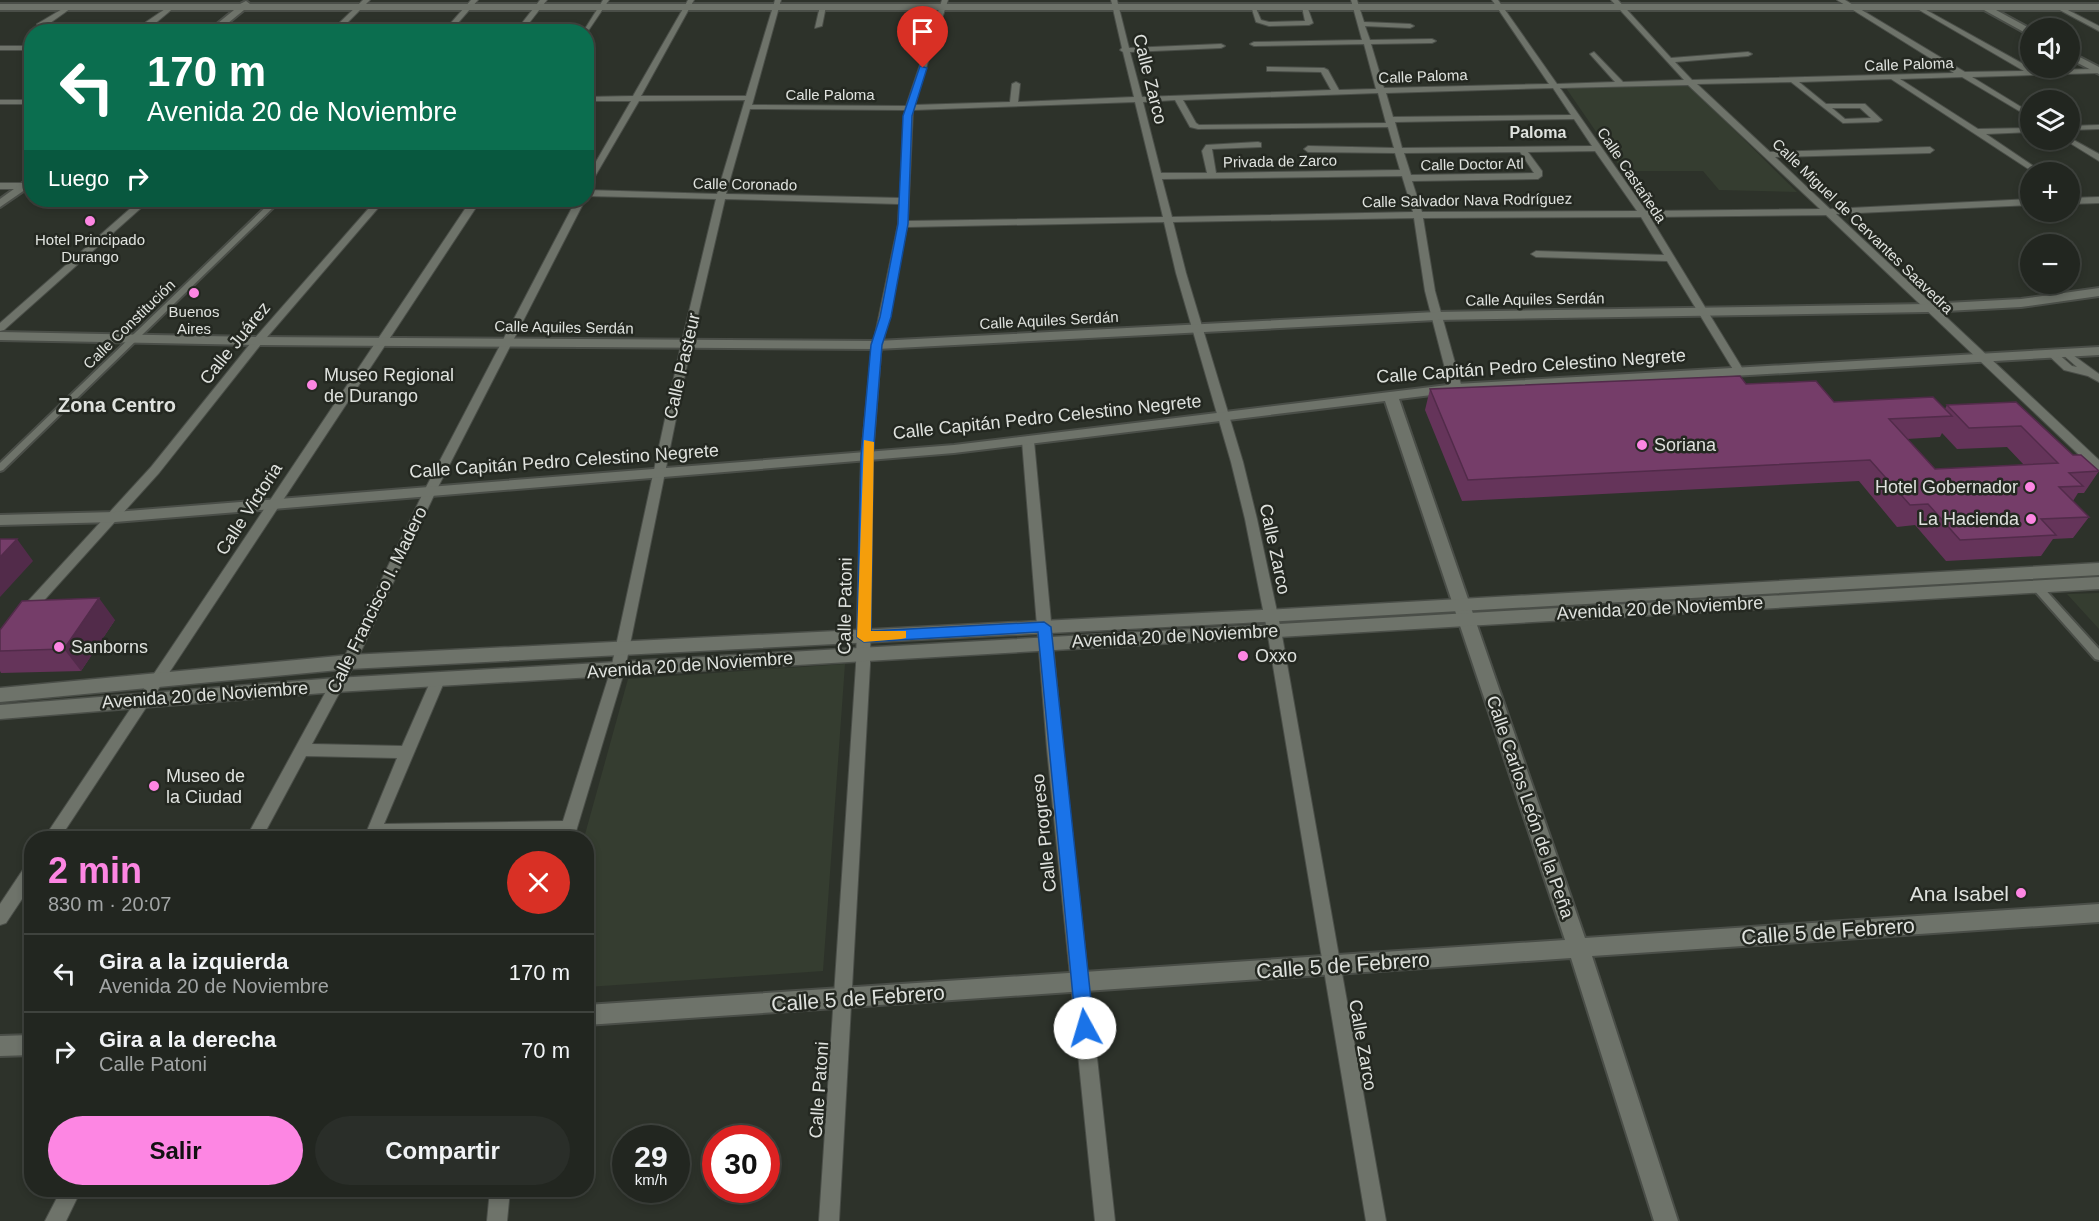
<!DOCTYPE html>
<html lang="es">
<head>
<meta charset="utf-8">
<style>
	:root { --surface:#222620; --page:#2a2e29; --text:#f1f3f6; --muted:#a2a5a5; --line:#3f433e; --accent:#fd86e3 }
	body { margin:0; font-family:Arial,sans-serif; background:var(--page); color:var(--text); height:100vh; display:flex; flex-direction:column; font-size:22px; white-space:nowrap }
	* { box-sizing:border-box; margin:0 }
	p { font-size:20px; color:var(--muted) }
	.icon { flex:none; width:33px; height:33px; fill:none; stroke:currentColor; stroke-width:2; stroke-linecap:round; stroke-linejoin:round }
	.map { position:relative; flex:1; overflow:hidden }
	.panel { position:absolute; left:24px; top:831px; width:570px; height:366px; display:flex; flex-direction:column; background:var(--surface); border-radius:24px; box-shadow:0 3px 9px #0003,0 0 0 2px var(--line) }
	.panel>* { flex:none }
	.hud { position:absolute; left:24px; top:24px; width:570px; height:183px; border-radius:24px; box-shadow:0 3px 9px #0003,0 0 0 2px var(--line); background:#0b6e4f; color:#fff; overflow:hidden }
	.tools { position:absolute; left:2020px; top:18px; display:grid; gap:12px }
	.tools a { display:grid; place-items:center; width:60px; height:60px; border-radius:50%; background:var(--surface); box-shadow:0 3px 9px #0003,0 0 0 2px var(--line); font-size:30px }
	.speed { position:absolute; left:612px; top:1125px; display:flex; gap:12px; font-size:30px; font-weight:700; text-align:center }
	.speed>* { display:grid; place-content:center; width:78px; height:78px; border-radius:50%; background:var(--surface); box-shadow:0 3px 9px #0003,0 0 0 2px var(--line); line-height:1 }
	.speed small { font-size:15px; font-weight:400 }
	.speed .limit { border:9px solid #d22; background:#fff; color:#111 }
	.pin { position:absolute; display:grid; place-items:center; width:51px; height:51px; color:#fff; margin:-62px -26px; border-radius:50% 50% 50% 0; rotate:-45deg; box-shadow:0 0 6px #0007 }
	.pin .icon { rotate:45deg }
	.me { position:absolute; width:66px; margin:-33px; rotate:354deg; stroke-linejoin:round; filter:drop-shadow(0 0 4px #0008) }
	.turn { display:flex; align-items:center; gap:21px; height:126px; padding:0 24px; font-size:27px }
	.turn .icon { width:78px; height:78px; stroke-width:2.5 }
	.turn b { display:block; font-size:42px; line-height:51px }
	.then { display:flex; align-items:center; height:57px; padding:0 24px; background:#0003; gap:12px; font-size:22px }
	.round { display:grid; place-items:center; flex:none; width:63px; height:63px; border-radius:32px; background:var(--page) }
	.headline { display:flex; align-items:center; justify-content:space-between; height:102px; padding:0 24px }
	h1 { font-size:36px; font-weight:800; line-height:45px; color:var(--accent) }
	.cta { display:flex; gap:12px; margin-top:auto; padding:12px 24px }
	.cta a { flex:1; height:69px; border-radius:36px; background:var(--accent); color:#111; font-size:24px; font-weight:800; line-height:69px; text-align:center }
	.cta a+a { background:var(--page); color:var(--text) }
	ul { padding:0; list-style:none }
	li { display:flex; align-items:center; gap:18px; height:78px; padding:0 24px; border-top:2px solid var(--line) }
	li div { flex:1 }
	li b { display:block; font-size:22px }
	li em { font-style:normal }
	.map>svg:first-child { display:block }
</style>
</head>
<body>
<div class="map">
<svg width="2099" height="1221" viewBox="0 0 2099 1221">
	<rect width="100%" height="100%" fill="#2d322a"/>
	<!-- built -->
	<path fill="#353d30" d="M1689 85 1797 192 1719 190 1703 171H1623L1566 88Z
		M2099 593V629L2067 594Z
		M845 664 823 971 587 987 586 838H584L628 679Z"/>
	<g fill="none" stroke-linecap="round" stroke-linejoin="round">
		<defs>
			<path id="pedestrian" d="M273 200H281L3 470 0 471V463Z
				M2037 583 2041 585 2099 649V660L2095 659 2033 589 2032 587Z"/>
			<path id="minor" d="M363 0H370L338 32H330Z
				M471 0H478L450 32H443Z
				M540 0H547L522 32H515Z
				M603 0H609L586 34V32H583Z
				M688 0H694L641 96H746L775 0H781L752 105 906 106 942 0H948L914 105 1010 102 1012 84 1016 82 1020 84 1018 102 1134 97 1123 52 1120 50 1122 48 1111 0H1117L1129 48 1221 44 1225 46 1221 48 1130 52 1142 97 1331 90 1321 72 1267 71V67H1270L1324 68 1328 70 1339 90 1376 89 1364 44 1254 46 1250 44 1254 42 1362 40 1351 0H1357L1364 22 1410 24 1414 26 1410 28 1365 26 1370 40 1432 39 1436 41 1432 43 1371 44 1384 88 1549 84 1492 0H1498L1557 84 1615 82 1590 54 1594 52 1623 82 1684 80 1611 0H1618L1671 58 1748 52 1752 54 1748 56 1675 62 1692 80 1954 73 1837 0H1845L1965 72 2024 71 1914 7 1919 6 2034 70 2099 69V73L1972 77 2031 113V118L1962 77 1900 79 1978 129 2031 128V132L1986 134 2042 172H2033L1891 79 1799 82 1826 104H1865L1882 120 1878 122 1843 123 1791 82 1697 84 1770 152 1930 147 1934 150 1930 153 1775 157 1830 209 2031 199V205L1836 214 2099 460V471L2095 470 1826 215 1650 217 1744 371 1739 374 1734 371 1667 261 1536 257 1531 254 1536 251 1664 255 1641 217 1423 218 1435 291 1462 388 1456 391 1450 388 1425 291 1414 218 1173 222 1186 273 1243 462 1257 519 1281 630 1386 1221H1366L1267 630 1245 519 1231 462 1176 273 1164 222 907 227 881 354 873 456 870 665 839 1221H819L856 665 861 456 871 354 898 224 899 204 725 199 691 345 625 669 574 838H558L559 834 364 838 397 758 306 756 262 838H246L342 662 424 491 576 200H585L436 491 356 662 312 744 402 746 431 680 433 676H443L445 680 384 824 563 821 611 669 681 345 716 199 586 196V179L631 101H586V97L633 96ZM1688 85 1820 209 1646 211 1560 88ZM1553 88 1571 115 1393 117 1386 93ZM1378 93 1386 123 1199 125 1196 123 1183 100ZM745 100 717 194 587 190 639 101ZM1175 100 1190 127 1198 129 1388 127 1394 148 1308 146 1304 149 1308 152 1395 153 1400 170 1216 173 1212 149 1261 147V143L1258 142 1206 145 1202 151 1207 173H1161L1143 102ZM1135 102 1163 217 908 221 913 110ZM1832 108H1860L1871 118 1845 119ZM750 109 905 110 900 198 726 194ZM1574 119 1592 146 1402 148 1395 122ZM1595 151 1637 211 1422 212 1412 181 1538 179 1542 176V171L1528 152ZM1520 152 1534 173 1411 175 1404 153ZM1402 176 1413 212 1172 217 1162 179Z
				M823 4 826 6 822 26 815 28 820 6Z
				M69 5 74 6 43 28H37V24Z
				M171 5 176 6 152 26H146V22Z
				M2058 5 2099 26V31L2056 8Z
				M1251 6H1255L1261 20 1269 22 1305 21 1302 7 1307 6 1313 23 1309 25 1269 26 1256 22Z
				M0 46H32V50H0Z
				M0 100H32V104H0Z
				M2099 125V129L2070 130V126Z
				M2070 138 2099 154V161L2065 140Z
				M0 183H32V189H0Z
				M2099 197V203L2070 204V198Z
				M140 200H150L4 330 0 331V323Z
				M376 200H385L262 343 159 473 29 617H19L17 614 19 611 151 467 254 339Z
				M471 200H481L60 838H44Z
				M2066 350 2099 374V382L2088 376 2064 370 2047 354 2048 352H2056L2072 366 2077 367 2061 353Z
				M1028 438 1034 441 1063 749 1115 1221H1095L1047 749 1022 441Z
				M32 863V884L6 923 0 925V904L26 865Z
				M61 1190H81L66 1221H45Z
				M490 1190H510L507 1221H487Z"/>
			<path id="tertiary" d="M246 1 250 4H2099V10H1996L2031 29V36L1984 10H244L217 32H207L234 10H0V4H240Z
				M2070 52 2099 67V74L2070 59Z
				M32 176V185L0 207V199Z
				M2099 288V296L2021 307 1927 312 1436 320 877 349 258 345 0 340V332L258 337 877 341 1436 312 1927 304 2021 299Z
				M2099 347V355L1456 392 1399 399 1585 938 2099 904V922L1592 956 1678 1221H1654L1571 958 586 1025V1005L1565 940 1385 401 954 453 115 522 0 525V515L115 512 954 445 1456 384Z
				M32 1035V1055L0 1056V1036Z"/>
			<path id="secondary" d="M2099 563V575L1283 621 349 669 0 702V688L349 655 1283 609Z
				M2099 577V589L336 692 0 719V705L336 678Z"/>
		</defs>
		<!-- pedestrian casing -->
		<use href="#pedestrian" stroke="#4a4e48" stroke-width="4"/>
		<!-- minor casing -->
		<use href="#minor" stroke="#4a4e48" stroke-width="2"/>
		<!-- tertiary casing -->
		<use href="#tertiary" stroke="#4a4e48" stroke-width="4"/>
		<!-- secondary casing -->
		<use href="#secondary" stroke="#4a4e48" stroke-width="3"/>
		<!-- pedestrian -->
		<use href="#pedestrian" fill="#6e736a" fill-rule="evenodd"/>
		<!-- minor -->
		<use href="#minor" fill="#6e736a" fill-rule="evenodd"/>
		<!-- tertiary -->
		<use href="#tertiary" fill="#6e736a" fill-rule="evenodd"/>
		<!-- secondary -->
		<use href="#secondary" fill="#6e736a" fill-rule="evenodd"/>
	</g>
	<!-- wall -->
	<path fill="#65345a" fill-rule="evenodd" d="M1746 384 1834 402 1945 409 1947 405 2016 402 2073 455 2099 471 2084 493H2078L2073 501 2089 517 2073 538 2053 539 2041 556 1946 561 1915 525 1897 527 1859 481 1462 501 1425 410 1430 389ZM1942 433 1957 449 2007 447 2024 465 1935 469 1907 439 1940 437Z
		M115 620 81 671 1 673 0 671V630Z"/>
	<!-- shaded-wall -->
	<path fill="#522b4a" d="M17 539 33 561 0 597V557Z
		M99 598 115 620 81 671 64 649Z"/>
	<!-- building -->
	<path fill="#753d69" stroke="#522b4a" stroke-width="1.5" d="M1740 376 1746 384 1816 381 1834 402 1933 397 1952 416 1889 419 1935 469 2058 463 2021 426 1969 428 1947 405 2016 402 2073 455H2081L2099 471 2069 473 2083 486 2059 487 2089 517 2041 519 2056 535 1960 540 1928 504 1910 505 1870 460 1468 480 1430 389Z
		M0 539H17L0 557Z
		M99 598 64 649 0 651V630L22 601Z"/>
	<!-- route -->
	<path fill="#1a73e8" stroke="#114b97" stroke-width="1.5" d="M920 66 927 68 912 116 908 224 891 317 882 345 873 456 871 631 1044 622 1051 627 1094 1028 1091 1034 1085 1036 1078 1034 1076 1028 1038 632 864 642 857 637 861 456 871 345 880 317 898 224 903 116Z"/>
	<!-- slow -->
	<path fill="#f59e0b" d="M864 440 874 442 871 631H906V638L901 639 864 642 857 637Z"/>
	<!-- markers -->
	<g fill="#fd86e3" stroke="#242821" stroke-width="2">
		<circle cx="90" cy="221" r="6"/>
		<circle cx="194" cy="293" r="6"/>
		<circle cx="312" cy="385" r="6"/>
		<circle cx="1642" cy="445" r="6"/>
		<circle cx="2030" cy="487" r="6"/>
		<circle cx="2031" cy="519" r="6"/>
		<circle cx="59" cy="647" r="6"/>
		<circle cx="1243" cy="656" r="6"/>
		<circle cx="154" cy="786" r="6"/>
		<circle cx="2021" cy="893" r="6"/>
	</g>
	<g text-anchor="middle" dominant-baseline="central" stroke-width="5" stroke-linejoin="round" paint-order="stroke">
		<!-- far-street labels -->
		<g font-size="15" fill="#dfe2de" stroke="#242821">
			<text transform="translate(1909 64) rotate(-2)">Calle Paloma</text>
			<text transform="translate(1423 76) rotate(-2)">Calle Paloma</text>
			<text x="830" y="94">Calle Paloma</text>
			<text transform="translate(1280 161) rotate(-1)">Privada de Zarco</text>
			<text transform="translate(1472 164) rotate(-1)">Calle Doctor Atl</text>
			<text transform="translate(1632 175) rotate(56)">Calle Castañeda</text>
			<text transform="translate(745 184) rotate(1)">Calle Coronado</text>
			<text transform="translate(1467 200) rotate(-1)">Calle Salvador Nava Rodríguez</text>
			<text transform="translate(1863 226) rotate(44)">Calle Miguel de Cervantes Saavedra</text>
			<text transform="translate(1535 299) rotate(-1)">Calle Aquiles Serdán</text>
			<text transform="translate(1049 320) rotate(-3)">Calle Aquiles Serdán</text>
			<text transform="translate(129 324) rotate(-44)">Calle Constitución</text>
			<text transform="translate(564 327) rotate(1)">Calle Aquiles Serdán</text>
		</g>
		<!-- far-poi labels -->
		<g font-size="15" fill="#dfe2de" stroke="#242821">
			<text x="90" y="239">Hotel Principado<tspan x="90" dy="17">Durango</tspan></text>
			<text x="194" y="311">Buenos<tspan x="194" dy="17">Aires</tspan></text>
		</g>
		<!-- far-neighbourhood labels -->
		<g font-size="16" font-weight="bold" fill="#dfe2de" stroke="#242821">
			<text x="1538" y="132">Paloma</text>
		</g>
		<!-- street labels -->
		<g font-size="18" fill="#dfe2de" stroke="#242821">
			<text transform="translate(1150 79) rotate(76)">Calle Zarco</text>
			<text transform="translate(235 343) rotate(-51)">Calle Juárez</text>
			<text transform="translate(682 366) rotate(-77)">Calle Pasteur</text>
			<text transform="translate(1531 366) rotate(-4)">Calle Capitán Pedro Celestino Negrete</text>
			<text transform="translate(1047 417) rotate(-6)">Calle Capitán Pedro Celestino Negrete</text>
			<text transform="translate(564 461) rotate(-4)">Calle Capitán Pedro Celestino Negrete</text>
			<text transform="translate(249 509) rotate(-57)">Calle Victoria</text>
			<text transform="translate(1275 549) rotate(78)">Calle Zarco</text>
			<text transform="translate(377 600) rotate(-64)">Calle Francisco I. Madero</text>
			<text transform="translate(845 606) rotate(-89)">Calle Patoni</text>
			<text transform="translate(1660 608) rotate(-3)">Avenida 20 de Noviembre</text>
			<text transform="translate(1175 636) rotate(-3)">Avenida 20 de Noviembre</text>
			<text transform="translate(690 665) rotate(-4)">Avenida 20 de Noviembre</text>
			<text transform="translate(205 695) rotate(-4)">Avenida 20 de Noviembre</text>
			<text transform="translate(1530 807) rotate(71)">Calle Carlos León de la Peña</text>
			<text transform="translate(1044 833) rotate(-96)">Calle Progreso</text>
			<text transform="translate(1363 1045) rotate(80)">Calle Zarco</text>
			<text transform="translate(819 1090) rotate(-86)">Calle Patoni</text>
		</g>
		<!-- poi labels -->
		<g font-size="18" fill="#dfe2de" stroke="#242821" text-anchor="start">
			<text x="324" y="375">Museo Regional<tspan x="324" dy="21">de Durango</tspan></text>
			<text x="1654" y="445">Soriana</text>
			<text x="2018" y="487" text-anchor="end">Hotel Gobernador</text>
			<text x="2019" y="519" text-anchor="end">La Hacienda</text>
			<text x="71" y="647">Sanborns</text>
			<text x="1255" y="656">Oxxo</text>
			<text x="166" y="776">Museo de<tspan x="166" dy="21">la Ciudad</tspan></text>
		</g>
		<!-- neighbourhood labels -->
		<g font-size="20" font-weight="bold" fill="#dfe2de" stroke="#242821">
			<text x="117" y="405">Zona Centro</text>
		</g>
		<!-- near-poi labels -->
		<g font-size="21" fill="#dfe2de" stroke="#242821" text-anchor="end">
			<text x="2009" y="893">Ana Isabel</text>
		</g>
		<!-- near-street labels -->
		<g font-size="21" fill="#dfe2de" stroke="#242821">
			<text transform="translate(1828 931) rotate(-4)">Calle 5 de Febrero</text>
			<text transform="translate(1343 965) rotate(-4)">Calle 5 de Febrero</text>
			<text transform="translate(858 998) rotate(-4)">Calle 5 de Febrero</text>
		</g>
	</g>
</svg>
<div class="tools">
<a><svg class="icon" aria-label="sound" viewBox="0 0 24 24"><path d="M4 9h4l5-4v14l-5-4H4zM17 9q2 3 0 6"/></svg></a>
<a><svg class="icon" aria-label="layers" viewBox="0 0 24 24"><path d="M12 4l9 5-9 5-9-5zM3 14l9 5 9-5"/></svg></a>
<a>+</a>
<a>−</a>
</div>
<div class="speed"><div>29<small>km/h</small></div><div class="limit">30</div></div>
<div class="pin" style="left:923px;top:68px;background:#d93025"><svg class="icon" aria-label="arrive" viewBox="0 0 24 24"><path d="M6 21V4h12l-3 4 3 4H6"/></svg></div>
<svg class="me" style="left:1085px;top:1028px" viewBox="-20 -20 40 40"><circle r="19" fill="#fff"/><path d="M0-13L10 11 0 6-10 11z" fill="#1a73e8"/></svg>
<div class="hud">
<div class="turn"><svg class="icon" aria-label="left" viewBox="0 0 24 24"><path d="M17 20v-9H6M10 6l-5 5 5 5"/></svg><div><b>170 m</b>Avenida 20 de Noviembre</div></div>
<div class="then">Luego<svg class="icon" aria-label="right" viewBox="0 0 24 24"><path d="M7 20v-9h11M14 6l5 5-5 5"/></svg></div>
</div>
<section class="panel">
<div class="headline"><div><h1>2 min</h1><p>830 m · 20:07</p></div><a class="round" style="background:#d93025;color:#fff"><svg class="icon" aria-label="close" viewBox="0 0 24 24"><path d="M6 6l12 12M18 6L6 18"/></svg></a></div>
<ul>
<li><svg class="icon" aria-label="left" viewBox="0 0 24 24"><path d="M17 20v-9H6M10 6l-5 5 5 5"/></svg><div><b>Gira a la izquierda</b><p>Avenida 20 de Noviembre</p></div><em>170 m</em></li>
<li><svg class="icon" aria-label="right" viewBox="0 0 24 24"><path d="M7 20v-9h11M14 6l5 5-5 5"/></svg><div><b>Gira a la derecha</b><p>Calle Patoni</p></div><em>70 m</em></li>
</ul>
<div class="cta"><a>Salir</a><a>Compartir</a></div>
</section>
</div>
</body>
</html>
